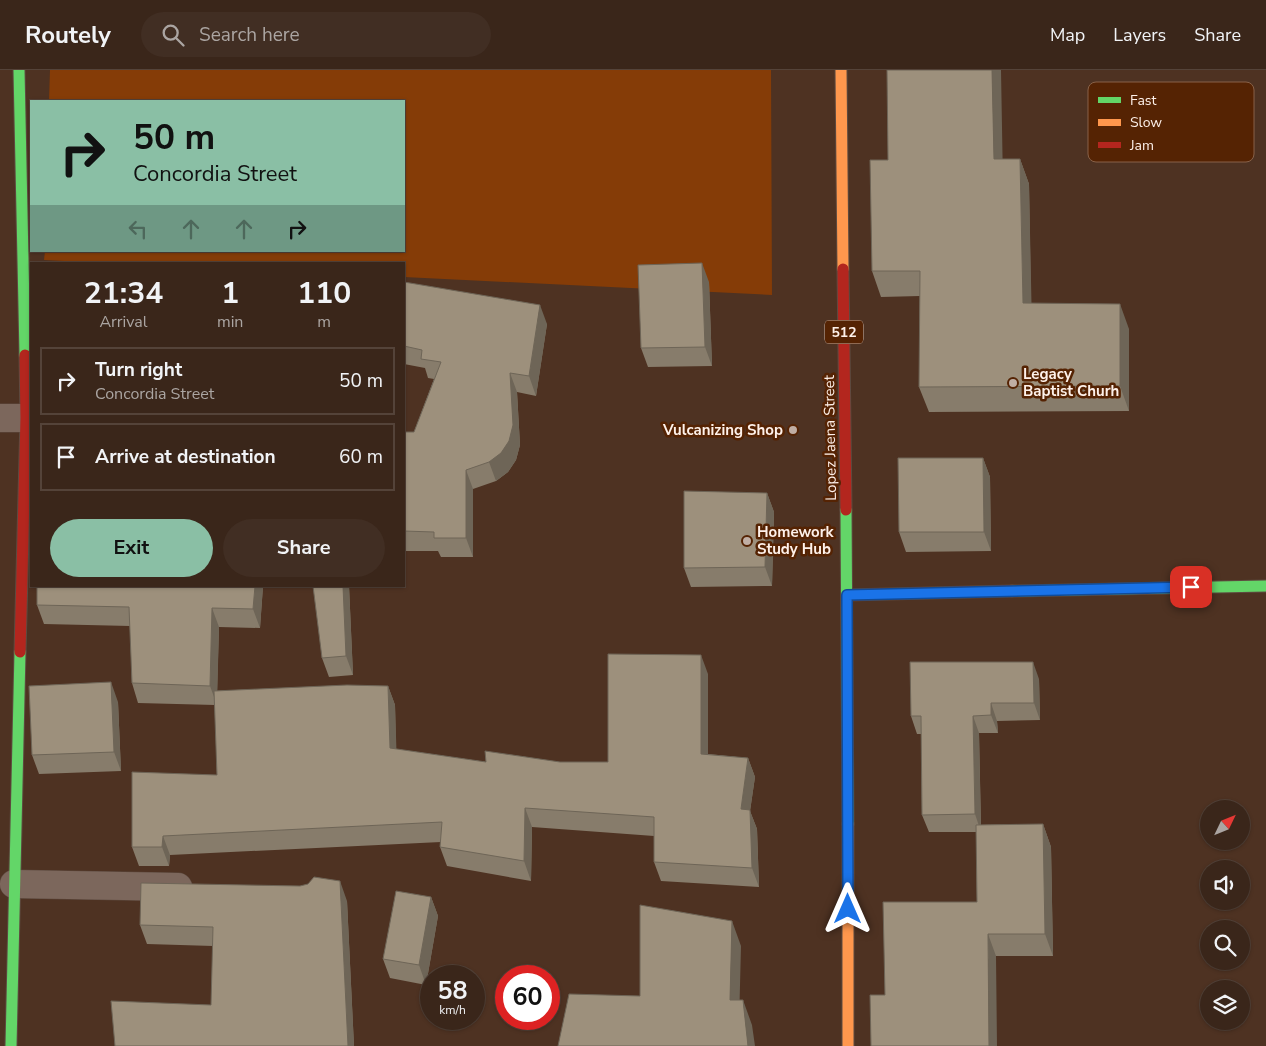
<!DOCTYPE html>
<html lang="en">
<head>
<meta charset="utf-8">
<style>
	:root { --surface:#3a261a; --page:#412e23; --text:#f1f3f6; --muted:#aba5a2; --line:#544339; --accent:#8abfa5 }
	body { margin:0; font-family:"Nunito Sans",sans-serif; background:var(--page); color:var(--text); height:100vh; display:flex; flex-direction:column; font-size:19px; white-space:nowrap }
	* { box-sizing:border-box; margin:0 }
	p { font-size:16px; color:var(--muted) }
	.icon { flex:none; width:28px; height:28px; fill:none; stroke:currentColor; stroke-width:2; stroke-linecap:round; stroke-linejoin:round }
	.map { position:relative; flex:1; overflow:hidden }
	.details { position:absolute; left:30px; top:192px; width:375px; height:325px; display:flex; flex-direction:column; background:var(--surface); border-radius:0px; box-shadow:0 1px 4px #0004,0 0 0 1px var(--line) }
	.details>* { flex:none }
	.banner { position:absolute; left:30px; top:30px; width:375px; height:152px; border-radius:0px; box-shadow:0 1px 4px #0004,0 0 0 1px var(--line); background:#8abfa5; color:#111; overflow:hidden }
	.needle { width:32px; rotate:47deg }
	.tools { position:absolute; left:1200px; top:730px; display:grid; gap:10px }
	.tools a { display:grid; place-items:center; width:50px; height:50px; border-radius:50%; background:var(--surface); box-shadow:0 1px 4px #0004,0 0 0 1px var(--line); font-size:25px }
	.speed { position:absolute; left:420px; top:895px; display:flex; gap:10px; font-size:25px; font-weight:700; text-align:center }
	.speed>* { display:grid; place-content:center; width:65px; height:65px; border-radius:50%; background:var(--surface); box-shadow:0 1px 4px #0004,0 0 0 1px var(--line); line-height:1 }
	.speed small { font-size:12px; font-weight:400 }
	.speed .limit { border:8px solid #d22; background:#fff; color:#111 }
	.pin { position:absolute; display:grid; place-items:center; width:42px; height:42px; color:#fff; margin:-21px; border-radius:10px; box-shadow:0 2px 8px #0006 }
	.me { position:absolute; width:55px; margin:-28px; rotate:0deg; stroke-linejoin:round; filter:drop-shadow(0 0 4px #0008) }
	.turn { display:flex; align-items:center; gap:18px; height:105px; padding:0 20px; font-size:22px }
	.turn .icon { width:65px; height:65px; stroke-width:2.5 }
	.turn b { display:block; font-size:35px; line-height:42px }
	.lanes { display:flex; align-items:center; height:48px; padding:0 20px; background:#0003; justify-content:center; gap:25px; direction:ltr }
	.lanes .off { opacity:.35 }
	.eta { display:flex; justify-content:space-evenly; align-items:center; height:85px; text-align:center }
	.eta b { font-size:30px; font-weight:700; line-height:35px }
	.primary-button { display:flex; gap:10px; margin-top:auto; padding:10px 20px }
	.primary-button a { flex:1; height:58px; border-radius:30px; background:var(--accent); color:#111; font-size:20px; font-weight:700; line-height:58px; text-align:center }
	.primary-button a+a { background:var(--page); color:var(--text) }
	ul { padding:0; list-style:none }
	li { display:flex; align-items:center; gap:15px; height:68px; margin:0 10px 8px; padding:0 10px; border:2px solid var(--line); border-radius:0px }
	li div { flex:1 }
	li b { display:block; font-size:19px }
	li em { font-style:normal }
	header { display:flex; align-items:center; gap:30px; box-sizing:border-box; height:70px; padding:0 25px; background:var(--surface); border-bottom:1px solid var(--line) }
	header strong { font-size:24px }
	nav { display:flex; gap:28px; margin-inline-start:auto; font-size:18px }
	.search { width:350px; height:45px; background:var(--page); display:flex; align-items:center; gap:12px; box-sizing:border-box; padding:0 18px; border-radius:28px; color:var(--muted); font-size:19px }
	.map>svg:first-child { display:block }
</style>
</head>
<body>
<header>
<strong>Routely</strong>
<div class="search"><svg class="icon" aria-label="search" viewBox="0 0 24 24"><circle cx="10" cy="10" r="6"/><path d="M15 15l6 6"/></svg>Search here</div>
<nav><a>Map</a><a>Layers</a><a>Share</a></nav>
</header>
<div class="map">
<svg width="1266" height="976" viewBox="0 0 1266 976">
	<rect width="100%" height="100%" fill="#4e3222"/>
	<!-- green -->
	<path fill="#853c07" d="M50 0H771L772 225 404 207V194H122L44 190 45 181H404V31H49Z"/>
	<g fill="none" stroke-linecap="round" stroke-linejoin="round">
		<defs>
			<path id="street" d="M0 348H26
				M14 814 178 817"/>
			<path id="fast" d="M19 0 25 285
				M846 440 848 754
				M1012 521 1266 516
				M11 976 20 582"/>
			<path id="slow" d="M841 0 843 199
				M848 754V976"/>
			<path id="jam" d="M843 199 846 440
				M847 525 1012 521
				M20 582 26 348 25 285"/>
		</defs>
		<!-- street casing -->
		<use href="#street" stroke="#5e4b40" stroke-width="29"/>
		<!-- fast casing -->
		<use href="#fast" stroke="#5e4b40" stroke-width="13"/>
		<!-- slow casing -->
		<use href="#slow" stroke="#5e4b40" stroke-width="13"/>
		<!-- jam casing -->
		<use href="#jam" stroke="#5e4b40" stroke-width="13"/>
		<!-- street -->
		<use href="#street" stroke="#7c675c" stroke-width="28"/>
		<!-- fast -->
		<use href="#fast" stroke="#63d668" stroke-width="11"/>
		<!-- slow -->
		<use href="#slow" stroke="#ff974d" stroke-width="11"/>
		<!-- jam -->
		<use href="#jam" stroke="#b3261e" stroke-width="11"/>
	</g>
	<!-- wall -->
	<path fill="#877c6b" d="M1020 89 1029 114 1031 233 1129 259V341L929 342 919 317 920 226 881 227 872 201 888 90Z
		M404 212 547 254 536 326 517 322 520 375 516 390 508 402 496 411 473 419V487H441L438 481H404V362H414L434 309 428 308 425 298 404 294Z
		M709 212 712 296 648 297 641 278Z
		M983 388 990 407 991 481 906 482 899 462Z
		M767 423 774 442 772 516 691 517 684 498Z
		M37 516H263L260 558 219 557 217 621 388 616 395 635 396 679 486 692H608L708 604V684L748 688 755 707 750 741 757 759 759 817 661 811 654 792V766L532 757 531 811 447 796 440 777 441 772 170 785 169 796H139L132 777 217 705 215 635 138 633 132 613 130 556 44 554 37 535Z
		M349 516 353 605 329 607 322 588Z
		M1039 609 1040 650 997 651 998 663H979L981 755 1043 754 1051 777 1053 886H996L885 925 977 832 976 762H929L922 745 921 664H917L911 646Z
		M118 632 121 701 39 704 32 685Z
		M431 827 438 846 426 915 390 908 383 889Z
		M347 831 354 976H115L211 935 213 876 147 874 140 855Z"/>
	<!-- shaded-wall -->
	<path fill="#6e6557" d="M992 0H1001L1003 114 994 89Z
		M1020 89 1029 114 1032 258 1023 233Z
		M702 193 709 212 712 296 705 277Z
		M1120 234 1129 259V341L1120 316Z
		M540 235 547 254 536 326 529 306Z
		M510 303 517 322 520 375 516 390 508 402 496 411 489 392Z
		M983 388 990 407 991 481 984 462Z
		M466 400 473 419V487L466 468Z
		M767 423 774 442 772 516 765 497Z
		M255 516H263L260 558 253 539Z
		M343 516H349L353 605 346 586Z
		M212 538 219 557 217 635 210 616Z
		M701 585 708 604V703L701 684Z
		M1033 592 1039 609 1040 650 1034 633Z
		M111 612 118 632 121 701 114 682Z
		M388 616 395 635 397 697 390 678Z
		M991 633 997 651 998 663 991 645Z
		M973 646 979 663 981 762 975 744Z
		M748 688 755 707 750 741 757 759 759 817 752 798 741 739Z
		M525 738 532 757 531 811 524 791Z
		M1043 754 1051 777 1053 886 1045 864Z
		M163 766 170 785 169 796 162 777Z
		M340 811 347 831 354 976H348Z
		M431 827 438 846 426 915 419 895Z
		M732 851 741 876 739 955 730 930Z
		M988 864 996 886 997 976H989Z
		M743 930 752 955 755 976H748Z"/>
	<!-- building -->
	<path fill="#9d907c" stroke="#6e6557" d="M887 0H992L994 89H1020L1023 233 1120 234V316L919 317 920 201H872L870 90H888Z
		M702 193 705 277 641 278 638 195Z
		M404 212 540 235 529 306 510 303 513 355 509 371 501 383 489 392 466 400V468H434V462L404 461V362H414L441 292 421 289 422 280 404 276Z
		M898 388H983L984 462H899Z
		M684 421 767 423 765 497 684 498Z
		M37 516H255L253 539 212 538 210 616 132 613 129 537 37 535Z
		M313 516H343L346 586 322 588Z
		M608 584 701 585V684L748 688 741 739 750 740 752 798 654 792V747L525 738 524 791 440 777 442 752 163 766 162 777H132V702L217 705 214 621 347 615 388 616 390 678 486 692 485 681 560 692H608Z
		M910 592H1033L1034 633H991V645L973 646 975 744 922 745 921 646H911Z
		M111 612 114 682 32 685 29 616Z
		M1043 754 1045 864H988L989 976H871L870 925H885L883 832H977L976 755Z
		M314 807 340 811 348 976H115L111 931 211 935 213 857 140 855 141 813 300 816 308 814Z
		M396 821 431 827 419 895 383 889Z
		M640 835 732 851 730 930H743L748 976H558L569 924 640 926Z"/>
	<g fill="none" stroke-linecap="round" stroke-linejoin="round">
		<defs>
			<path id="route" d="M848 839 847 525 1191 517"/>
		</defs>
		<!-- route casing -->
		<use href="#route" stroke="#114b97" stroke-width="12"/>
		<!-- route -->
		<use href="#route" stroke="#1a73e8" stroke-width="9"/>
	</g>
	<!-- markers -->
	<g fill="#c0aea4" stroke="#552303" stroke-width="2">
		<circle cx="1013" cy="313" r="5"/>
		<circle cx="793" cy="360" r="5"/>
		<circle cx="747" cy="471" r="5"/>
	</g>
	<g text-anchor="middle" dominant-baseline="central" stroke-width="5" stroke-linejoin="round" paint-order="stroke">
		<!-- shield labels -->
		<rect fill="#552303" stroke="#cbb3a5" stroke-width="1" x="825" y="250.5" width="38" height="23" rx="4"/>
		<g font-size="14" font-weight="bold" fill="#fef1ea">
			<text x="844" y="262">512</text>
		</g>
		<!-- poi labels -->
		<g font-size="15" font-weight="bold" fill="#fef1ea" stroke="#552303" text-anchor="start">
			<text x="1023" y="304">Legacy<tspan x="1023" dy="17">Baptist Churh</tspan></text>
			<text x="783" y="360" text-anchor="end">Vulcanizing Shop</text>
			<text x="757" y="462">Homework<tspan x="757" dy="17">Study Hub</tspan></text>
		</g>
		<!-- street labels -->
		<g font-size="15" fill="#fef1ea" stroke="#552303">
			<text transform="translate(830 368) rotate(-91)">Lopez Jaena Street</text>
		</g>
	</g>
	<!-- legend -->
	<rect x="1088" y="12" width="166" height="80" rx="8" fill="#552303" stroke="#886148" stroke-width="1"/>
	<rect x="1098" y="27" width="23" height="6" fill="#63d668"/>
	<rect x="1098" y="49" width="23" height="7" fill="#ff974d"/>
	<rect x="1098" y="72" width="23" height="6" fill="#b3261e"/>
	<g font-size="14" fill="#fef1ea">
		<text x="1130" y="35">Fast</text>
		<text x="1130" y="57">Slow</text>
		<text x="1130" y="80">Jam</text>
	</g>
</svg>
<div class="tools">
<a><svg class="needle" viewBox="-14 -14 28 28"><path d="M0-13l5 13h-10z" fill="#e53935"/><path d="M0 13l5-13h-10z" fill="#aba5a2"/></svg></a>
<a><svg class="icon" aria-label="sound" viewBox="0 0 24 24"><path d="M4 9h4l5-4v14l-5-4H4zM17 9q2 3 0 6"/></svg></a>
<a><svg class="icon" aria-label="search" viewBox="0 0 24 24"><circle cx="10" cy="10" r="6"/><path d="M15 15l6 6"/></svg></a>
<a><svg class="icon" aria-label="layers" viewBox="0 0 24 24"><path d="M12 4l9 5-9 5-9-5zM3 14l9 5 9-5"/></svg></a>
</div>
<div class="speed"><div>58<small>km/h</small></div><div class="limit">60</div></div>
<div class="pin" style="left:1191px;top:517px;background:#d93025"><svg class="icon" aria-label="arrive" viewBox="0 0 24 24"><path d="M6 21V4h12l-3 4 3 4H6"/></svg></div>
<svg class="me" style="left:848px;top:839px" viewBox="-20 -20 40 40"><path d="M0-17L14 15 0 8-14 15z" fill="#1a73e8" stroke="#fff" stroke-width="4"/></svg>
<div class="banner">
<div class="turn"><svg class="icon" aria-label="right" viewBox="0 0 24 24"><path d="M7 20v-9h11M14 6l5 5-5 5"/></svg><div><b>50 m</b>Concordia Street</div></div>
<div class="lanes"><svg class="icon off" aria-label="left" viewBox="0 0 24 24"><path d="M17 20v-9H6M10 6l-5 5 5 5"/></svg><svg class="icon off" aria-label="ahead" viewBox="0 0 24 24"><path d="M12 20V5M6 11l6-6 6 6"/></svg><svg class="icon off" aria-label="ahead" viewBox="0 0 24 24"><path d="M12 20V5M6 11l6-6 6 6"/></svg><svg class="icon" aria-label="right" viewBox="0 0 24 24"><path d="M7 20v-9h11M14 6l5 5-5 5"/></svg></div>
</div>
<section class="details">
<div class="eta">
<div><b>21:34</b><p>Arrival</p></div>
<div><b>1</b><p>min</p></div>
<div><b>110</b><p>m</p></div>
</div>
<ul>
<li><svg class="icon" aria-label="right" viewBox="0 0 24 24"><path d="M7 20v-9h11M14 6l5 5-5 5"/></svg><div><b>Turn right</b><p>Concordia Street</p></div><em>50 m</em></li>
<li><svg class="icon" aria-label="arrive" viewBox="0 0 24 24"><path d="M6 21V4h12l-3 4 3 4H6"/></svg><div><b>Arrive at destination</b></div><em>60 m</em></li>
</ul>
<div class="primary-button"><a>Exit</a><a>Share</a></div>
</section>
</div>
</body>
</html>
